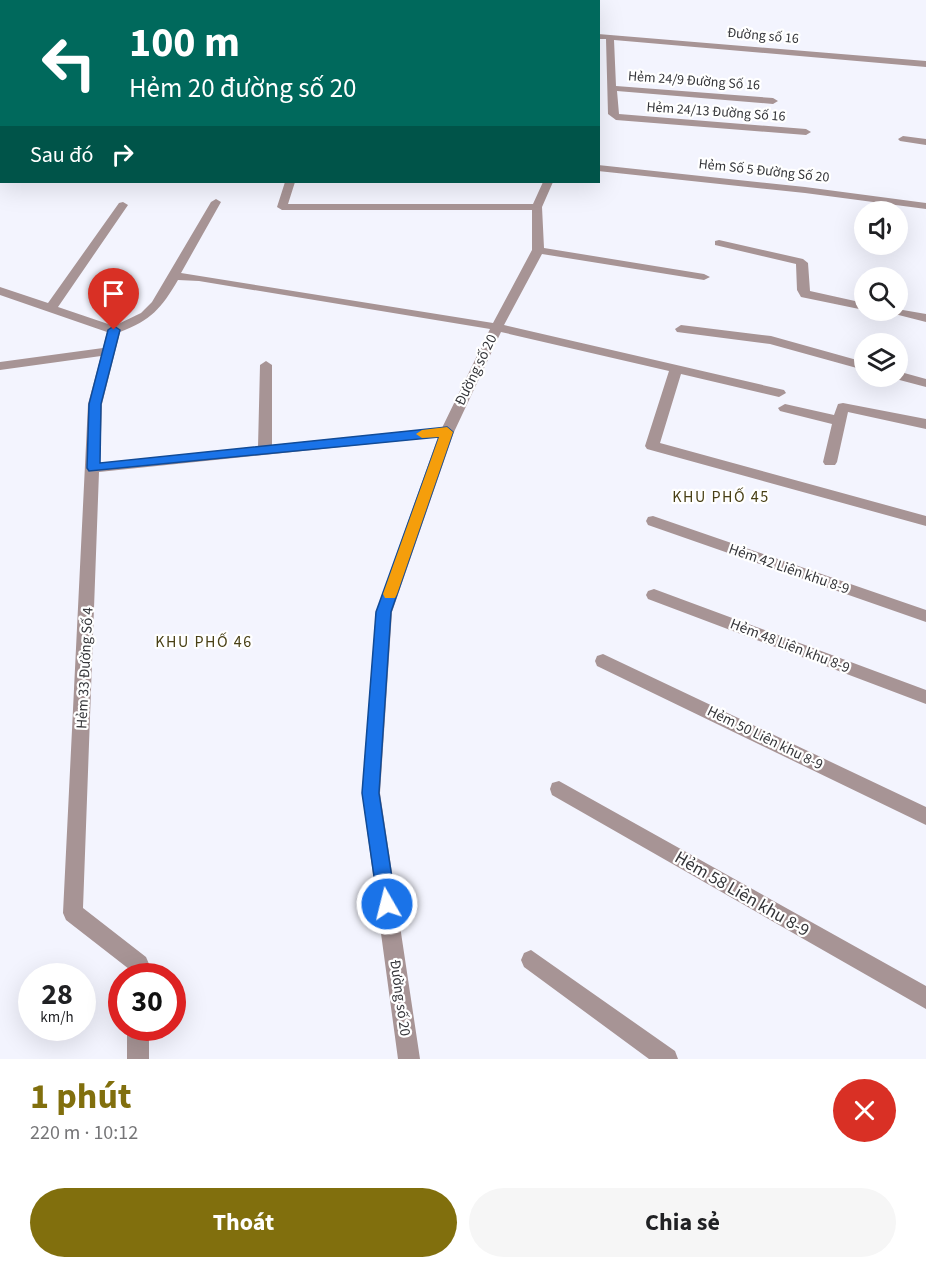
<!DOCTYPE html>
<html lang="vi">
<head>
<meta charset="utf-8">
<style>
	:root { --surface:#fff; --page:#f6f6f6; --text:#202124; --muted:#757577; --accent:#816f0d }
	body { margin:0; font-family:"Source Sans 3",sans-serif; background:var(--page); color:var(--text); height:100vh; display:flex; flex-direction:column; font-size:22px; white-space:nowrap }
	* { box-sizing:border-box; margin:0 }
	p { font-size:20px; color:var(--muted) }
	.icon { flex:none; width:33px; height:33px; fill:none; stroke:currentColor; stroke-width:2; stroke-linecap:round; stroke-linejoin:round }
	.map { position:relative; height:1059px; overflow:hidden }
	.details { display:flex; flex-direction:column; background:var(--surface); flex:1 }
	.details>* { flex:none }
	.banner { position:absolute; left:0px; top:0px; width:600px; height:183px; box-shadow:0 6px 24px #0002; background:#00695c; color:#fff; overflow:hidden }
	.tools { position:absolute; left:854px; top:201px; display:grid; gap:12px }
	.tools a { display:grid; place-items:center; width:54px; height:54px; border-radius:50%; background:var(--surface); box-shadow:0 6px 24px #0002; font-size:30px }
	.speed { position:absolute; left:18px; top:963px; display:flex; gap:12px; font-size:30px; font-weight:700; text-align:center }
	.speed>* { display:grid; place-content:center; width:78px; height:78px; border-radius:50%; background:var(--surface); box-shadow:0 6px 24px #0002; line-height:1 }
	.speed small { font-size:15px; font-weight:400 }
	.speed .limit { border:9px solid #d22; background:#fff; color:#111 }
	.pin { position:absolute; display:grid; place-items:center; width:51px; height:51px; color:#fff; margin:-62px -26px; border-radius:50% 50% 50% 0; rotate:-45deg; box-shadow:0 0 6px #0007 }
	.pin .icon { rotate:45deg }
	.me { position:absolute; width:66px; margin:-33px; rotate:352deg; stroke-linejoin:round; filter:drop-shadow(0 0 4px #0008) }
	.turn { display:flex; align-items:center; gap:21px; height:126px; padding:0 30px; font-size:27px }
	.turn .icon { width:78px; height:78px; stroke-width:2.5 }
	.turn b { display:block; font-size:42px; line-height:51px }
	.then { display:flex; align-items:center; height:57px; padding:0 30px; background:#0003; gap:12px; font-size:22px }
	.round { display:grid; place-items:center; flex:none; width:63px; height:63px; border-radius:32px; background:var(--page) }
	.overview { display:flex; align-items:center; justify-content:space-between; height:102px; padding:0 30px }
	h1 { font-size:36px; font-weight:700; line-height:45px; color:var(--accent) }
	.primary-button { display:flex; gap:12px; margin-top:auto; padding:12px 30px }
	.primary-button a { flex:1; height:69px; border-radius:36px; background:var(--accent); color:#fff; font-size:24px; font-weight:700; line-height:69px; text-align:center }
	.primary-button a+a { background:var(--page); color:var(--text) }
	.map>svg:first-child { display:block }
</style>
</head>
<body>
<div class="map">
<svg width="926" height="1059" viewBox="0 0 926 1059">
	<rect width="100%" height="100%" fill="#f3f4fe"/>
	<g fill="none" stroke-linecap="round" stroke-linejoin="round">
		<!-- minor -->
		<path fill="#a79495" fill-rule="evenodd" d="M218 0H226V2H218Z
			M278 0H286V2H278Z
			M336 0H344V2H336Z
			M586 0H594V2H586Z
			M0 18H2V22H0Z
			M598 34 926 61V67L614 40 616 86 773 98 778 101 773 104 617 91 619 114 806 129 811 132 806 135 616 120 608 114 606 39H598Z
			M0 80 2 81V87L0 86Z
			M0 128H2V134H0Z
			M903 136 926 139V145L900 141 898 139Z
			M598 165 805 187 926 203V209L805 193 598 171Z
			M285 182H295L288 204H533L543 182H553L542 207 544 248 704 274 710 277 704 280 542 254 504 325 784 390 786 393 779 397 681 374 660 443 926 516V526L647 449 645 446 669 371 501 332 454 432 392 612 380 793 420 1059H398L362 793 376 612 438 437 99 472 83 908 146 957 149 964V976H129V969L66 920 63 913 88 404 101 356 0 370V362L103 348 107 332 0 295V287L48 303 119 203 123 202 128 205 58 307 114 326 141 313 152 302 211 202 216 199 221 202 181 273 493 323 532 250V210H282L277 207ZM178 280 199 281 490 329 442 428 272 445V365L266 361 260 365 258 447 100 463 102 404 120 332C151 320 161 309 178 280Z
			M719 240 803 259 808 263 810 291 864 303V310L801 297 797 290 796 264 715 245V241Z
			M897 309 926 314V322L879 310Z
			M681 325 771 336 864 362V370L770 344 677 332 675 329Z
			M897 371 926 379V387L892 378 897 376Z
			M843 403 926 419V429L848 412 837 462 835 465H825L823 462 832 424 780 411 778 408 785 404 834 415 838 404Z
			M653 516 926 610V622L648 525 646 521 648 517Z
			M654 589 926 690V704L648 599 646 595 648 591Z
			M603 654 926 807V825L597 666 595 661 597 656Z
			M559 781 926 986V1009L552 795 550 789 552 783Z
			M531 950 675 1051 678 1059H649L524 967 521 960 524 953Z
			M127 1028H149V1059H127Z"/>
	</g>
	<!-- route -->
	<path fill="#1a73e8" stroke="#114b97" stroke-width="1.5" d="M114 326 120 330 101 404 100 463 447 427 453 432 391 612 379 793 396 904 393 910 387 913 380 910 378 904 362 793 376 612 439 437 89 471 87 468 89 404 108 330Z"/>
	<!-- slow -->
	<path fill="#f59e0b" d="M447 427 453 432 397 594 395 598H385L383 594 439 437 422 438 416 434 422 430Z"/>
	<g text-anchor="middle" dominant-baseline="central" stroke-width="4.5" stroke-linejoin="round" paint-order="stroke">
		<!-- far-street labels -->
		<g font-size="14" fill="#343539" stroke="#fff">
			<text transform="translate(763 36) rotate(5)">Đường số 16</text>
			<text transform="translate(694 81) rotate(4)">Hẻm 24/9 Đường Số 16</text>
			<text transform="translate(716 112) rotate(4)">Hẻm 24/13 Đường Số 16</text>
			<text transform="translate(764 171) rotate(6)">Hẻm Số 5 Đường Số 20</text>
		</g>
		<!-- street labels -->
		<g font-size="15" fill="#343539" stroke="#fff">
			<text transform="translate(476 370) rotate(-64)">Đường số 20</text>
			<text transform="translate(789 569) rotate(19)">Hẻm 42 Liên khu 8-9</text>
			<text transform="translate(790 646) rotate(21)">Hẻm 48 Liên khu 8-9</text>
			<text transform="translate(85 668) rotate(-87)">Hẻm 33 Đường Số 4</text>
			<text transform="translate(765 738) rotate(26)">Hẻm 50 Liên khu 8-9</text>
			<text transform="translate(400 998) rotate(82)">Đường số 20</text>
		</g>
		<!-- neighbourhood labels -->
		<g font-size="16" letter-spacing="1.5" fill="#494016" stroke="#fff">
			<text x="721" y="497">KHU PHỐ 45</text>
			<text x="204" y="642">KHU PHỐ 46</text>
		</g>
		<!-- near-street labels -->
		<g font-size="18" fill="#343539" stroke="#fff">
			<text transform="translate(742 894) rotate(30)">Hẻm 58 Liên khu 8-9</text>
		</g>
	</g>
</svg>
<div class="tools">
<a><svg class="icon" aria-label="sound" viewBox="0 0 24 24"><path d="M4 9h4l5-4v14l-5-4H4zM17 9q2 3 0 6"/></svg></a>
<a><svg class="icon" aria-label="search" viewBox="0 0 24 24"><circle cx="10" cy="10" r="6"/><path d="M15 15l6 6"/></svg></a>
<a><svg class="icon" aria-label="layers" viewBox="0 0 24 24"><path d="M12 4l9 5-9 5-9-5zM3 14l9 5 9-5"/></svg></a>
</div>
<div class="speed"><div>28<small>km/h</small></div><div class="limit">30</div></div>
<div class="pin" style="left:114px;top:330px;background:#d93025"><svg class="icon" aria-label="arrive" viewBox="0 0 24 24"><path d="M6 21V4h12l-3 4 3 4H6"/></svg></div>
<svg class="me" style="left:387px;top:904px" viewBox="-20 -20 40 40"><circle r="17" fill="#1a73e8" stroke="#fff" stroke-width="3"/><path d="M0-11L8 9 0 5-8 9z" fill="#fff"/></svg>
<div class="banner">
<div class="turn"><svg class="icon" aria-label="left" viewBox="0 0 24 24"><path d="M17 20v-9H6M10 6l-5 5 5 5"/></svg><div><b>100 m</b>Hẻm 20 đường số 20</div></div>
<div class="then">Sau đó<svg class="icon" aria-label="right" viewBox="0 0 24 24"><path d="M7 20v-9h11M14 6l5 5-5 5"/></svg></div>
</div>
</div>
<section class="details">
<div class="overview"><div><h1>1 phút</h1><p>220 m · 10:12</p></div><a class="round" style="background:#d93025;color:#fff"><svg class="icon" aria-label="close" viewBox="0 0 24 24"><path d="M6 6l12 12M18 6L6 18"/></svg></a></div>
<div class="primary-button"><a>Thoát</a><a>Chia sẻ</a></div>
</section>
</body>
</html>
